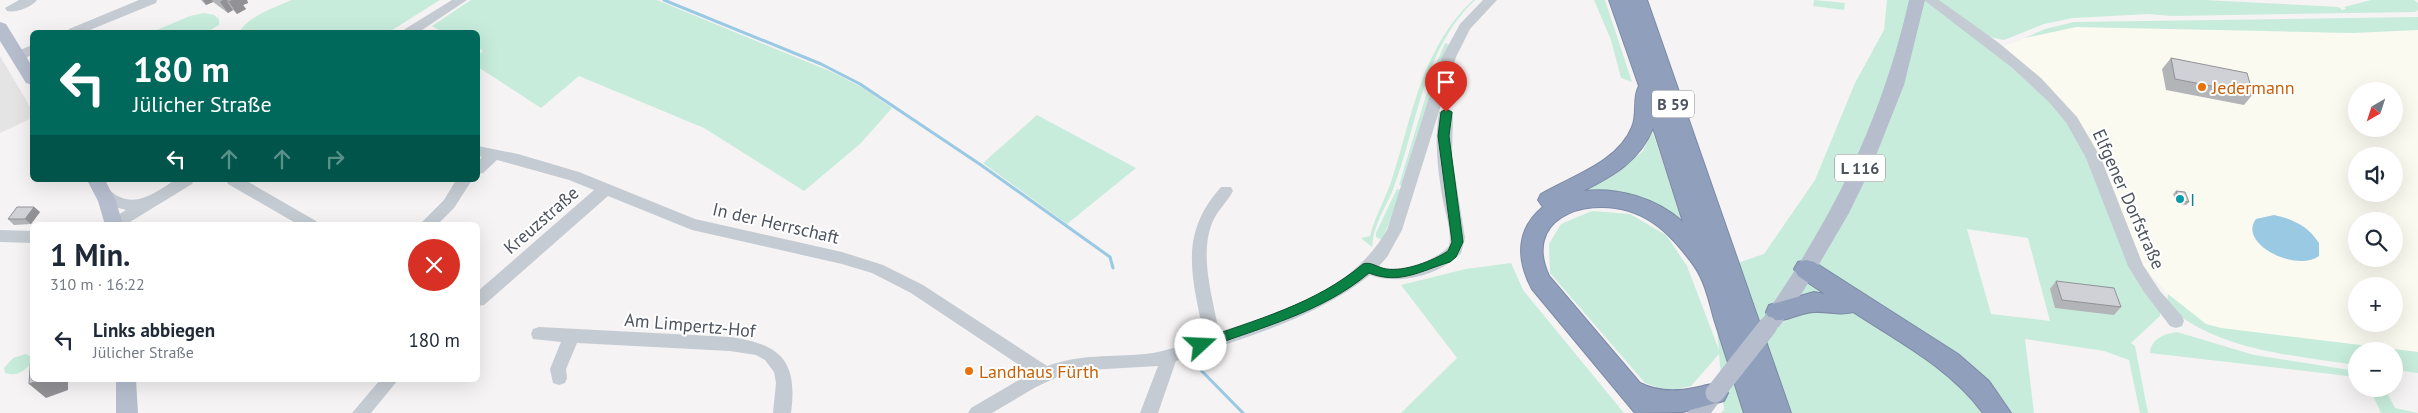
<!DOCTYPE html>
<html lang="de">
<head>
<meta charset="utf-8">
<style>
	:root { --surface:#fff; --page:#f2f2f3; --text:#1f2937; --muted:#747a83 }
	body { margin:0; font-family:"PT Sans",sans-serif; background:var(--page); color:var(--text); height:100vh; display:flex; flex-direction:column; font-size:19px; white-space:nowrap }
	* { box-sizing:border-box; margin:0 }
	p { font-size:16px; color:var(--muted) }
	.icon { flex:none; width:28px; height:28px; fill:none; stroke:currentColor; stroke-width:2; stroke-linecap:round; stroke-linejoin:round }
	.map { position:relative; flex:1; overflow:hidden }
	.panel { position:absolute; left:30px; top:222px; width:450px; height:160px; display:flex; flex-direction:column; background:var(--surface); border-radius:8px; box-shadow:0 5px 20px #0002 }
	.panel>* { flex:none }
	.guide { position:absolute; left:30px; top:30px; width:450px; height:152px; border-radius:8px; box-shadow:0 5px 20px #0002; background:#00695c; color:#fff; overflow:hidden }
	.needle { width:32px; rotate:219deg }
	.controls { position:absolute; left:2348px; top:82px; display:grid; gap:10px }
	.controls a { display:grid; place-items:center; width:55px; height:55px; border-radius:50%; background:var(--surface); box-shadow:0 5px 20px #0002; font-size:25px }
	.pin { position:absolute; display:grid; place-items:center; width:42px; height:42px; color:#fff; margin:-51px -21px; border-radius:50% 50% 50% 0; rotate:-45deg; box-shadow:0 0 5px #0007 }
	.pin .icon { rotate:45deg }
	.me { position:absolute; width:55px; margin:-28px; rotate:70deg; stroke-linejoin:round; filter:drop-shadow(0 0 4px #0008) }
	.turn { display:flex; align-items:center; gap:18px; height:105px; padding:0 20px; font-size:22px }
	.turn .icon { width:65px; height:65px; stroke-width:2.5 }
	.turn b { display:block; font-size:35px; line-height:42px }
	.lanes { display:flex; align-items:center; height:48px; padding:0 20px; background:#0003; justify-content:center; gap:25px; direction:ltr }
	.lanes .off { opacity:.35 }
	.round { display:grid; place-items:center; flex:none; width:52px; height:52px; border-radius:26px; background:var(--page) }
	.head { display:flex; align-items:center; justify-content:space-between; height:85px; padding:0 20px }
	h1 { font-size:30px; font-weight:600; line-height:38px }
	ul { padding:0; list-style:none }
	li { display:flex; align-items:center; gap:15px; height:65px; padding:0 20px }
	li div { flex:1 }
	li b { display:block; font-size:19px }
	li em { font-style:normal }
	.map>svg:first-child { display:block }
</style>
</head>
<body>
<div class="map">
<svg width="2418" height="413" viewBox="0 0 2418 413">
	<rect width="100%" height="100%" fill="#f5f3f3"/>
	<!-- commercial -->
	<path fill="#fbfaf0" fill-rule="evenodd" d="M2076 27 2352 33 2418 30V352L2221 328 2206 324 2168 294 2143 266 2087 138 2001 48 2025 38ZM2356 91H2394V129H2356ZM2356 156H2394V194H2356ZM2356 221H2394V259H2356ZM2356 286H2394V324H2356Z"/>
	<!-- education -->
	<path fill="#e5e4e4" d="M0 56 32 110V118L0 133Z"/>
	<!-- green -->
	<path fill="#c7ecdb" fill-rule="evenodd" d="M292 0H440L389 32H240C246 17 278 6 292 0Z
		M471 0H657L834 73 863 88 892 108 860 144 804 191 704 128 579 76 541 108 478 67V55L483 51 478 47V32H442L432 26Z
		M1473 0H1475C1423 49 1418 123 1394 187 1386 207 1373 225 1372 247L1361 238 1370 236C1375 216 1386 198 1392 179 1413 114 1421 49 1473 0Z
		M1594 0H1605L1632 82 1621 78 1611 40Z
		M1814 0 1845 3 1844 10 1813 6Z
		M1887 0H1927L1994 52 2051 103 2070 128 2090 162 2160 308V316L2131 343 2135 346 2148 413H2140L2129 360 2104 351 2025 339 2034 413H1721L1724 410 1719 354 1691 386 1668 391 1645 383 1550 273 1549 244 1561 224 1592 211 1630 214 1666 235 1687 266 1719 350 1711 272 1764 254 1815 180 1855 83 1884 30ZM1967 229 2028 238 2050 321 1991 314Z
		M1935 0H2204L2339 7 2342 10 2346 9 2344 7 2371 0H2414L2418 3V10L2415 12 2172 16 2148 14 2073 18 2044 24 2004 40 1989 37Z
		M204 13 214 15 219 19V25L207 32H152L190 16Z
		M2418 17V30L2352 33 2076 27 2025 38 2045 29 2074 22Z
		M1445 43 1450 45 1403 186 1399 185 1434 69Z
		M1037 115 1136 168 1067 224 983 163Z
		M1652 130 1684 226 1578 194 1618 172 1643 151Z
		M1397 189 1402 190 1382 240 1376 237V233Z
		M1511 263 1523 290 1624 413H1401L1457 358 1401 285 1466 269Z
		M2168 294 2206 324 2221 328 2418 352V373L2394 370V351H2356V365C2292 355 2219 351 2167 306Z
		M2177 332 2254 355 2356 371V377L2150 353C2151 338 2165 334 2177 332Z
		M26 354 31 357V363C25 371 16 377 5 373L4 368 13 358Z
		M2370 389H2385L2395 408 2418 413H2381Z"/>
	<!-- water -->
	<path fill="#9ac9e4" d="M2274 215C2293 219 2308 226 2319 243V256C2297 273 2237 244 2256 219Z"/>
	<g fill="none" stroke-linecap="round" stroke-linejoin="round">
		<!-- stream -->
		<path stroke="#9ac9e4" stroke-width="3" d="M664 0 821 64 860 84 981 165 1110 257 1113 268
			M1184 358 1194 363 1243 413"/>
		<defs>
			<path id="highway" d="M1609 0H1647L1791 413H1744C1734 382 1724 350 1714 319 1710 305 1707 289 1700 276 1694 263 1682 250 1673 240 1661 227 1645 216 1629 211 1582 197 1523 220 1549 276L1640 383C1658 392 1675 392 1694 388 1705 386 1713 382 1724 385L1728 393 1724 401 1683 412 1635 413 1532 289C1516 259 1516 229 1543 207L1538 200 1541 194C1572 176 1618 162 1632 127 1638 114 1632 97 1639 86ZM1653 128 1656 137 1683 222C1656 198 1618 187 1583 191 1613 176 1640 161 1653 128Z
				M1806 260 1814 262 1958 354 1989 381 2011 413H1983C1950 368 1899 342 1853 312 1840 316 1828 311 1815 312 1799 312 1786 324 1769 319L1766 312 1769 305 1814 292 1825 294 1798 276 1794 269 1798 262Z"/>
		</defs>
		<!-- highway casing -->
		<use href="#highway" stroke="#7c8aa7" stroke-width="2"/>
		<!-- minor -->
		<path fill="#c5cbd2" fill-rule="evenodd" d="M19 0H37C32 7 16 13 7 11L5 8Z
			M139 0H157L156 3 85 32H67L69 29Z
			M452 0H467L419 32H404L405 29Z
			M1483 0H1497L1470 29 1456 57 1402 230 1387 257 1379 266C1399 274 1434 262 1449 246 1452 231 1446 216 1443 201 1438 171 1434 142 1439 112L1446 107 1453 112 1452 157 1465 238 1461 253C1440 275 1399 286 1370 275 1315 319 1243 338 1176 361L1158 413H1140L1158 366 1088 370 1064 374 1036 387 992 413H968L971 408 1031 373 911 293 872 273 842 264 692 230 608 196 484 305 478 306V291L594 190 569 180 497 160 483 173 478 174V161L482 157 478 156V146L518 154 579 172 695 219 842 252 883 265 923 285 1047 366C1080 354 1111 357 1145 354 1166 352 1185 344 1204 337 1193 279 1177 236 1221 187H1231L1233 191C1227 202 1217 211 1212 223 1199 256 1213 299 1219 332 1284 310 1351 292 1387 230L1442 57 1460 24Z
			M1924 0H1939L1999 43 2041 78 2077 117 2101 158 2143 265 2160 291 2182 316 2184 321 2182 326 2176 328 2170 326 2144 292 2128 266 2086 158 2067 124 2050 103 2011 67Z
			M32 45V55L18 61 13 59 11 56 13 53Z
			M175 180H194L192 184 125 225H105L108 221 126 210 108 205 96 193 98 189 103 187C110 189 114 195 120 197 140 206 159 190 175 180Z
			M226 180H245L316 221 319 225H299L228 184Z
			M456 180H472L454 208 437 225H419L444 200Z
			M0 230 32 231V243L0 242Z
			M539 327 730 337C781 344 798 361 791 413H773L776 383 774 372 765 360 756 355 730 351 577 343 566 369 567 378 565 383 559 385 553 383 550 369 561 342 533 339 531 334 533 329Z
			M380 380H398L371 413H352Z"/>
		<!-- major -->
		<path fill="#b6bece" fill-rule="evenodd" d="M1909 0H1925L1904 85 1871 168 1849 213 1804 290 1779 327 1772 329 1765 327 1762 321 1765 315C1834 216 1882 119 1909 0Z
			M0 22 6 24 32 66V85L26 83 0 41Z
			M87 180H105L116 201 123 225H105L98 201Z
			M116 380H136L138 413H116Z
			M1715 384 1722 387 1726 393 1711 413H1687L1708 387Z"/>
		<!-- highway -->
		<use href="#highway" fill="#909fbb" fill-rule="evenodd"/>
		<!-- major-bridge -->
		<path stroke="#b6bece" stroke-width="19" d="M1715 393 1768 326"/>
	</g>
	<!-- wall -->
	<path fill="#b3b4b8" d="M201 0H247L248 3 243 5 246 9 237 14 233 10 228 13 213 2 206 5Z
		M2171 58 2253 94 2244 105 2166 90 2162 69Z
		M2176 191 2189 202 2186 205 2177 204 2173 194Z
		M34 207 40 212 31 224 14 225 8 219Z
		M2056 281 2121 307 2114 315 2055 308 2050 289Z"/>
	<!-- shaded-wall -->
	<path fill="#929296" d="M203 0H212L213 2 206 5Z
		M223 0H226L233 10 228 13 220 2Z
		M233 0H247L248 3 243 5 246 9 237 14 229 2Z
		M34 207 40 212 31 224 25 219Z
		M39 380H68V390L46 398 29 384Z"/>
	<!-- building -->
	<path fill="#d0d1d6" stroke="#929296" d="M226 0H233L229 2Z
		M2171 58 2247 73 2253 94 2175 79Z
		M2176 191 2185 192 2189 202 2180 201Z
		M17 207H34L25 219H8Z
		M2056 281 2114 288 2121 307 2062 300Z
		M32 336V380H39L29 384 32 337Z"/>
	<!-- route -->
	<path fill="#0b8043" stroke="#07532c" d="M1446 109 1452 112 1449 136 1463 242 1456 257 1450 262C1420 271 1400 285 1369 273 1323 312 1262 327 1206 348H1197L1195 345 1197 341C1255 320 1316 304 1363 264 1371 261 1378 268 1386 269 1404 272 1433 261 1448 251L1452 242 1438 136 1441 112Z"/>
	<!-- markers -->
	<g fill="#e8710a" stroke="#fff" stroke-width="2">
		<circle cx="2202" cy="87" r="5"/>
		<circle cx="969" cy="371" r="5"/>
	</g>
	<circle fill="#0f9aa8" stroke="#fff" stroke-width="2" cx="2180" cy="199" r="5"/>
	<g text-anchor="middle" dominant-baseline="central" stroke-width="4" stroke-linejoin="round" paint-order="stroke">
		<!-- shield labels -->
		<g fill="#fff" stroke="#82878e" stroke-width="1">
			<rect x="1652" y="90.5" width="42" height="27" rx="4"/>
			<rect x="1835" y="154.5" width="50" height="27" rx="4"/>
		</g>
		<g font-size="16" font-weight="bold" fill="#4c535e">
			<text x="1673" y="104">B 59</text>
			<text x="1860" y="168">L 116</text>
		</g>
		<!-- food labels -->
		<g font-size="18" fill="#c56008" stroke="#fff" text-anchor="start">
			<text x="2212" y="87">Jedermann</text>
			<text x="979" y="371">Landhaus Fürth</text>
		</g>
		<!-- street labels -->
		<g font-size="18" fill="#4c535e" stroke="#fff">
			<text transform="translate(2129 199) rotate(66)">Elfgener Dorfstraße</text>
			<text transform="translate(541 220) rotate(-41)">Kreuzstraße</text>
			<text transform="translate(776 223) rotate(13)">In der Herrschaft</text>
			<text transform="translate(690 325) rotate(5)">Am Limpertz-Hof</text>
		</g>
		<!-- culture labels -->
		<g font-size="18" fill="#0d838f" stroke="#fff" text-anchor="start">
			<text x="2190" y="199">I</text>
		</g>
	</g>
</svg>
<div class="controls">
<a><svg class="needle" viewBox="-14 -14 28 28"><path d="M0-13l5 13h-10z" fill="#e53935"/><path d="M0 13l5-13h-10z" fill="#747a83"/></svg></a>
<a><svg class="icon" aria-label="sound" viewBox="0 0 24 24"><path d="M4 9h4l5-4v14l-5-4H4zM17 9q2 3 0 6"/></svg></a>
<a><svg class="icon" aria-label="search" viewBox="0 0 24 24"><circle cx="10" cy="10" r="6"/><path d="M15 15l6 6"/></svg></a>
<a>+</a>
<a>−</a>
</div>
<div class="pin" style="left:1446px;top:112px;background:#d93025"><svg class="icon" aria-label="arrive" viewBox="0 0 24 24"><path d="M6 21V4h12l-3 4 3 4H6"/></svg></div>
<svg class="me" style="left:1201px;top:345px" viewBox="-20 -20 40 40"><circle r="19" fill="#fff"/><path d="M0-13L10 11 0 6-10 11z" fill="#0b8043"/></svg>
<div class="guide">
<div class="turn"><svg class="icon" aria-label="left" viewBox="0 0 24 24"><path d="M17 20v-9H6M10 6l-5 5 5 5"/></svg><div><b>180 m</b>Jülicher Straße</div></div>
<div class="lanes"><svg class="icon" aria-label="left" viewBox="0 0 24 24"><path d="M17 20v-9H6M10 6l-5 5 5 5"/></svg><svg class="icon off" aria-label="ahead" viewBox="0 0 24 24"><path d="M12 20V5M6 11l6-6 6 6"/></svg><svg class="icon off" aria-label="ahead" viewBox="0 0 24 24"><path d="M12 20V5M6 11l6-6 6 6"/></svg><svg class="icon off" aria-label="right" viewBox="0 0 24 24"><path d="M7 20v-9h11M14 6l5 5-5 5"/></svg></div>
</div>
<section class="panel">
<div class="head"><div><h1>1 Min.</h1><p>310 m · 16:22</p></div><a class="round" style="background:#d93025;color:#fff"><svg class="icon" aria-label="close" viewBox="0 0 24 24"><path d="M6 6l12 12M18 6L6 18"/></svg></a></div>
<ul>
<li><svg class="icon" aria-label="left" viewBox="0 0 24 24"><path d="M17 20v-9H6M10 6l-5 5 5 5"/></svg><div><b>Links abbiegen</b><p>Jülicher Straße</p></div><em>180 m</em></li>
</ul>
</section>
</div>
</body>
</html>
